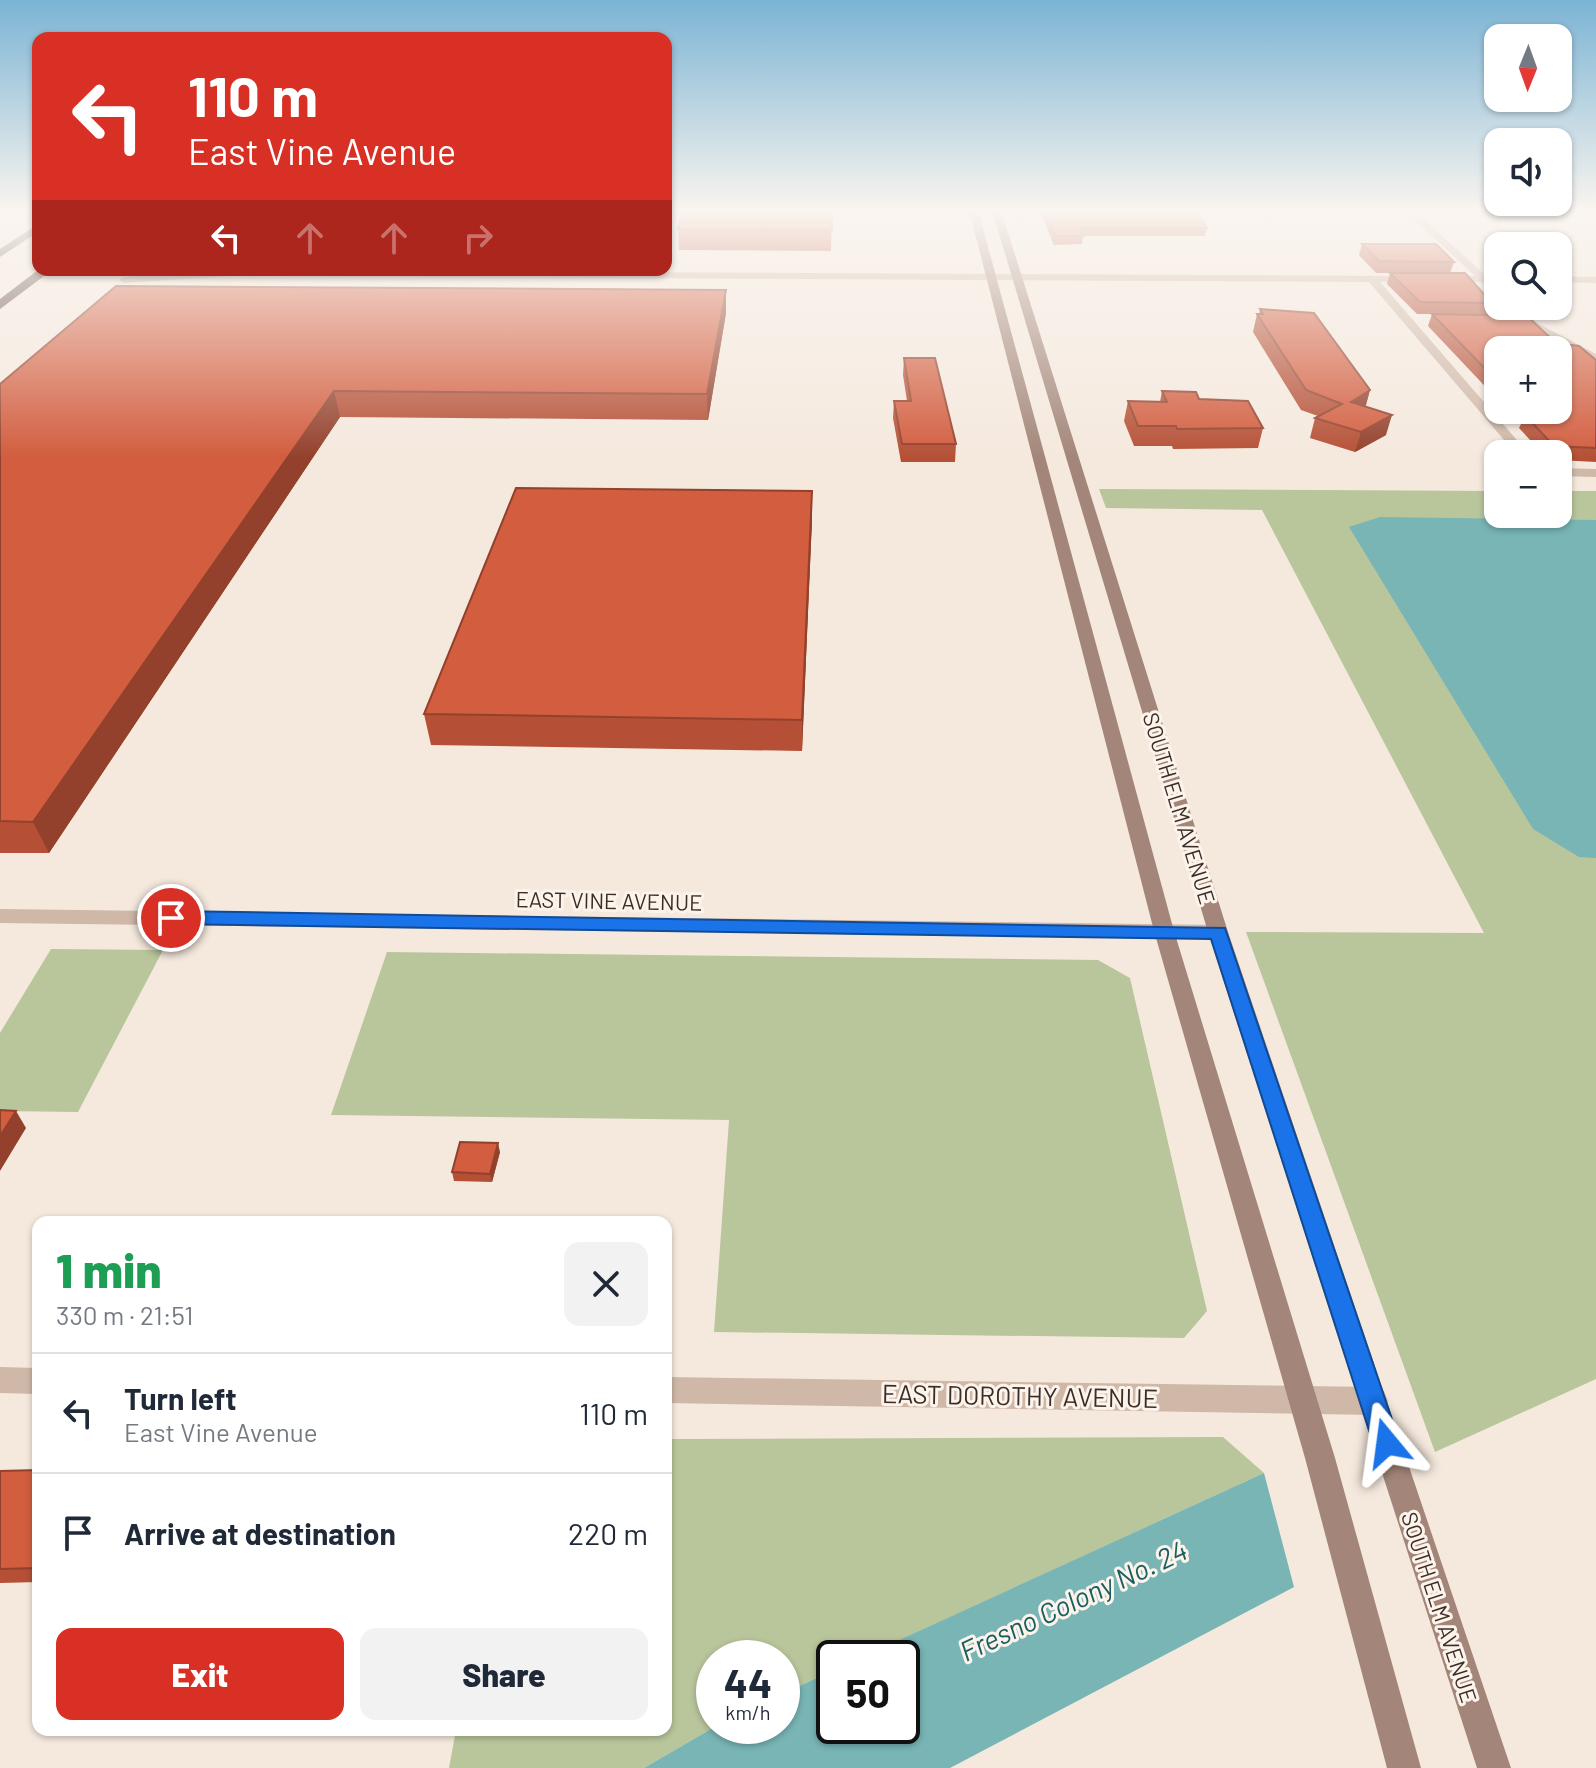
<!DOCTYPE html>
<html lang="en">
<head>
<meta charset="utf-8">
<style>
	:root { --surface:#fff; --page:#f2f2f3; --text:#1f2937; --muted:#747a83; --line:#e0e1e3; --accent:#d93025 }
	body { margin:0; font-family:Barlow,sans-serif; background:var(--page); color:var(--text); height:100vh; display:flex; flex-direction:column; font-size:30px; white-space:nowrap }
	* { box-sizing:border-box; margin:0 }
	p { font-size:26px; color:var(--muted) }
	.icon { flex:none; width:44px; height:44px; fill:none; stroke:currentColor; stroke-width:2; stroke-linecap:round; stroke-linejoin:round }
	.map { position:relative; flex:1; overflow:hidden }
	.details { position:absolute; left:32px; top:1216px; width:640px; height:520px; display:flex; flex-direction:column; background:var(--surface); border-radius:16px; box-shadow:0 2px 6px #0004 }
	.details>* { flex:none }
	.banner { position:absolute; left:32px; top:32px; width:640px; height:244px; border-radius:16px; box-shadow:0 2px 6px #0004; background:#d93025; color:#fff; overflow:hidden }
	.needle { width:52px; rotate:181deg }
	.tools { position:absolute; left:1484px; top:24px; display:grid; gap:16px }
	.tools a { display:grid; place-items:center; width:88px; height:88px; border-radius:16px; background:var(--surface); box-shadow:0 2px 6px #0004; font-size:40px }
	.speed { position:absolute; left:696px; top:1640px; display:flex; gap:16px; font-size:40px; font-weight:700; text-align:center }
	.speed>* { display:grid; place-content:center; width:104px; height:104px; border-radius:50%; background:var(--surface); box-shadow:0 2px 6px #0004; line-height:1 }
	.speed small { font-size:20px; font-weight:400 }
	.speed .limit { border:4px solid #111; border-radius:12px; background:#fff; color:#111 }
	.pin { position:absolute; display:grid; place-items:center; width:68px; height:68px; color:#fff; margin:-34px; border:4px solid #fff; border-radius:50%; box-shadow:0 2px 8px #0007 }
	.me { position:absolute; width:88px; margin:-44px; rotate:344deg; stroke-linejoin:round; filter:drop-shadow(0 0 6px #0008) }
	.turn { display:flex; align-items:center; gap:28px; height:168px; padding:0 24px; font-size:36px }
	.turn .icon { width:104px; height:104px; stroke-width:2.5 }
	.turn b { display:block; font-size:56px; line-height:68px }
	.lanes { display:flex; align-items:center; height:76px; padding:0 24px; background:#0003; justify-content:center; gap:40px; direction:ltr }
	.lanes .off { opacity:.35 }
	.round { display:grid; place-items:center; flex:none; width:84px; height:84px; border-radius:16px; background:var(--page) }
	.head { display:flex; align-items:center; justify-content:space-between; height:136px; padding:0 24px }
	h1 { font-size:48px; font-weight:800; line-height:60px; color:#1e9e55 }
	.cta { display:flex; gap:16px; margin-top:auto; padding:16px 24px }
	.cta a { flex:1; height:92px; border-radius:16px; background:var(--accent); color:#fff; font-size:32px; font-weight:800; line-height:92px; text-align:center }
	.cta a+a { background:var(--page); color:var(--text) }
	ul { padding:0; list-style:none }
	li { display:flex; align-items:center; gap:24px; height:120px; padding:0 24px; border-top:2px solid var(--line) }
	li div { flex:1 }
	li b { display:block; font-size:30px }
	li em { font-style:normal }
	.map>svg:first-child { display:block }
</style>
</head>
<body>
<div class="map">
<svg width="1596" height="1768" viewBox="0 0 1596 1768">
	<rect width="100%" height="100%" fill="#f5e9de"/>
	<!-- green -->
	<path fill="#b9c69c" d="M1099 489 1498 491V514H1558V491H1596V1379L1435 1452 1246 932 1484 933 1262 510 1106 508Z
		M51 949 163 950 78 1112 0 1111V1033Z
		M387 952 1098 960 1130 978 1207 1311 1184 1338 714 1332 729 1120 331 1115Z
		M1223 1437 1264 1473 861 1658H834V1670L782 1694V1658H714L716 1726 644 1768H449L456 1730H666V1439Z"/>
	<!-- water -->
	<path fill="#79b5b5" d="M1380 517 1596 520V858L1579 857 1533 829 1349 527Z
		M1264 1473 1294 1587 950 1768H644L716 1726H782V1694L834 1670V1726H902V1658H860Z"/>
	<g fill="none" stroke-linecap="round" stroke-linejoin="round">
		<!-- minor -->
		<path fill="#cfb8a8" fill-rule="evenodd" d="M1404 210H1414L1486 276H1498V282L1488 286 1481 282 1442 281V277L1446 276H1475Z
			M231 270 1414 276 1418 277V281L1380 282 1529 454H1516L1369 282 231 276 124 283 119 280 124 277Z
			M1558 276 1596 277V283L1558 282Z
			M1507 306H1518L1537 323 1596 354V362L1529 327Z
			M1558 468 1596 469V477L1558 476Z
			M0 909 1218 925 1225 927 1228 932 1225 937 1218 939 0 923Z
			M0 1367 38 1368V1394L0 1393Z
			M666 1377 1374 1387 1384 1391 1388 1401 1384 1411 1374 1415 666 1403Z"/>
		<!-- secondary -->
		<path fill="#a38679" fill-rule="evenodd" d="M969 210H978L1174 931 1335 1458 1421 1768H1387L1305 1458 1154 931Z
			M992 210H1001L1228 932 1511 1768H1477L1208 932Z"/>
		<!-- motorway -->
		<path fill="#5d473f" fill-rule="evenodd" d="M38 224V232L0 257V249Z
			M38 270H52L0 309V299Z"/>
	</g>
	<!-- wall -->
	<path fill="#b55036" d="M832 210 831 251 679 250 678 229Z
		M1039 210H1196L1207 228 1205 236H1083L1082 244 1054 245Z
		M1362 244 1454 262 1450 273 1492 303 1488 315 1444 314 1556 343 1596 360V462L1558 460V454H1543L1519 428 1521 424 1507 410H1558L1498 350V400L1428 326 1432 314H1417L1387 284 1390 273H1376L1359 255Z
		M726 290V313L708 420 340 417 49 853H0V384Z
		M1260 309 1370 390 1365 407 1386 435 1355 452 1310 438 1315 418 1318 416 1301 410 1253 332 1257 314H1259Z
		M904 358 956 444 955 462H901L893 418 894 401H907L903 375Z
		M1162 391 1199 399 1263 428 1258 448 1173 449 1172 446H1134L1124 421 1128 401 1160 402Z
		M812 519 802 751 431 745 424 714Z
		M500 1152 492 1182 454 1181 452 1172Z
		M38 1470V1582L0 1583V1471Z"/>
	<!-- shaded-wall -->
	<path fill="#93412c" d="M726 290V313L708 420 707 394Z
		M1370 390 1365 409 1351 402Z
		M334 391 340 417 49 853 33 822Z
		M1392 415 1386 435 1355 452 1361 432Z
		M812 491V519L802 751V720Z
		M16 1111 26 1128 0 1171V1136Z
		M498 1143 500 1152 492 1182 490 1174Z"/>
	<!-- building -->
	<path fill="#d25d3f" stroke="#93412c" stroke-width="2" d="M683 210H832V230L678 229Z
		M1043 210H1196L1207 228H1079L1083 236H1055Z
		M1362 244H1436L1454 262 1379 261Z
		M1390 273H1465L1492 303 1420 302Z
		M116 286 726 290 707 394 334 391 33 822 0 821V384Z
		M1260 309 1314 313 1370 390 1351 402 1392 415 1361 432 1315 418 1342 404 1306 390 1257 314H1263Z
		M1432 314 1527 316 1556 343 1579 346 1596 360V448L1554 446 1524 414H1529L1525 410H1558V350H1498V382Z
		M904 358H935L956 444H902L894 401H911Z
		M1162 391 1196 392 1199 399 1248 401 1263 428 1177 429 1176 426H1138L1128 401 1167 402Z
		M516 488 812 491 802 720 424 714Z
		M0 1110 16 1111 0 1136Z
		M460 1142 498 1143 490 1174 452 1172Z
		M38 1470V1568L0 1569V1471Z"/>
	<!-- sky -->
	<linearGradient id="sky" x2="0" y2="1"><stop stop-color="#7bb4d4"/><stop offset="0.46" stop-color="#faf5f0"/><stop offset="1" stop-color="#faf5f0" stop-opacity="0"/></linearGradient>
	<rect width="1596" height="458" fill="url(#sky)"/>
	<!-- route -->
	<path fill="#1a73e8" stroke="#114b97" stroke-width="2" d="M171 911 1225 928 1400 1443 1396 1452 1387 1456 1377 1452 1373 1443 1211 939 171 924 162 918Z"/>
	<g text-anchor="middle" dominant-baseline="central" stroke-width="6" stroke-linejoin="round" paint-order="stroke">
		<!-- street labels -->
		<g font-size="22" fill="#3b2e29" stroke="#fcf3eb">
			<text transform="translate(1180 808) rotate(73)">SOUTH ELM AVENUE</text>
			<text transform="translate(609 900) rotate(1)">EAST VINE AVENUE</text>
			<text transform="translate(1440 1607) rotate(72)">SOUTH ELM AVENUE</text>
		</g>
		<!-- near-street labels -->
		<g font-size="26" fill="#3b2e29" stroke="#fcf3eb">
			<text transform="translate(1020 1395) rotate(1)">EAST DOROTHY AVENUE</text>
		</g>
		<!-- near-water labels -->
		<g font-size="28" font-style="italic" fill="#195f61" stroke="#fcf3eb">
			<text transform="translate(1073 1600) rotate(-25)">Fresno Colony No. 24</text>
		</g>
	</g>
</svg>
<div class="tools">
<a><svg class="needle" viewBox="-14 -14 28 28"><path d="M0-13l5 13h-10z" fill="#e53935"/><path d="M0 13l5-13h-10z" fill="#747a83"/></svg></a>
<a><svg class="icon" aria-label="sound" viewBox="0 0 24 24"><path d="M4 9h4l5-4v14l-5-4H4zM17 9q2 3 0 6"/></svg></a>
<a><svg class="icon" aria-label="search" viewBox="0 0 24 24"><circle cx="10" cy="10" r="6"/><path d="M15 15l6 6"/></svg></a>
<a>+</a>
<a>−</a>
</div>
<div class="speed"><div>44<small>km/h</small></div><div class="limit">50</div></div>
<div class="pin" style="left:171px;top:918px;background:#d93025"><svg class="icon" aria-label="arrive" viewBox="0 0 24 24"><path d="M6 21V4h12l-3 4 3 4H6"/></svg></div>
<svg class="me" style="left:1387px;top:1443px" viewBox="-20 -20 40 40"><path d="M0-17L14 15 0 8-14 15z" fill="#1a73e8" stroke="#fff" stroke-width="4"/></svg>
<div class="banner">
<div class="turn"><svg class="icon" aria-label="left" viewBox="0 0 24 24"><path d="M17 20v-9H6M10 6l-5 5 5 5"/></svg><div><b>110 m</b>East Vine Avenue</div></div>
<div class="lanes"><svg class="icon" aria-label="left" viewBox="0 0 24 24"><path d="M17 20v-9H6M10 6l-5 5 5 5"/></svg><svg class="icon off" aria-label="ahead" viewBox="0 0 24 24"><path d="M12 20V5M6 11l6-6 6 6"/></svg><svg class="icon off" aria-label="ahead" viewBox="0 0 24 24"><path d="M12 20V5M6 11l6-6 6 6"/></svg><svg class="icon off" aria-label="right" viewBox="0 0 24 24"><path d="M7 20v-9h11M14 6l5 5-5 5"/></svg></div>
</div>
<section class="details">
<div class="head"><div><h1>1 min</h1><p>330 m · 21:51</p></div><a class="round"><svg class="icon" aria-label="close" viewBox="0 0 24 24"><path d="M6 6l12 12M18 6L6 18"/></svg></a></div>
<ul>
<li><svg class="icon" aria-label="left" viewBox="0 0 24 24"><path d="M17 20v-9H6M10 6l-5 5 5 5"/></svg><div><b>Turn left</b><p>East Vine Avenue</p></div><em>110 m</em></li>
<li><svg class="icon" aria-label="arrive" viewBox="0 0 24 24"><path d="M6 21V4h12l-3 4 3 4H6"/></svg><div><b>Arrive at destination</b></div><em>220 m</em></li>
</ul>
<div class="cta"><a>Exit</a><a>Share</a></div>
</section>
</div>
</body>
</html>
